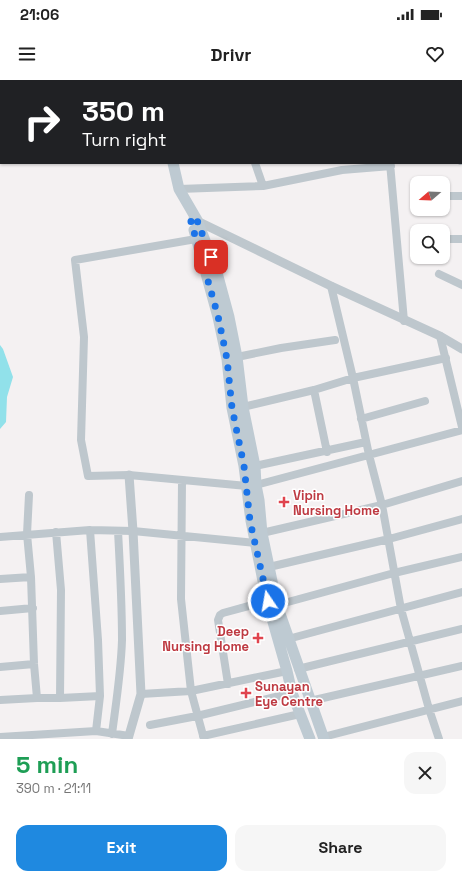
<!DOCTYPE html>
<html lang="en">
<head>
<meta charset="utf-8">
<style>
	:root { --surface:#fff; --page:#f6f6f6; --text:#222; --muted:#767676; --accent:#1f89e0 }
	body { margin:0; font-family:"Space Grotesk",sans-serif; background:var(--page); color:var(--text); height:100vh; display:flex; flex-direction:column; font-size:15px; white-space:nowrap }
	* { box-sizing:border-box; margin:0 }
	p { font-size:13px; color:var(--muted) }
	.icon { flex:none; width:22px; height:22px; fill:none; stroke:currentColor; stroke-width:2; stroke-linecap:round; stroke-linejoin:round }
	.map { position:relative; height:659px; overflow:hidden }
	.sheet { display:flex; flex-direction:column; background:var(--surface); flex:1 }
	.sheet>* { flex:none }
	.banner { position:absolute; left:0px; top:0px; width:462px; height:84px; box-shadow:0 1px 3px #0004; background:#202124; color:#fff; overflow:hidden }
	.needle { width:26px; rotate:251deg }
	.controls { position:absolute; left:410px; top:96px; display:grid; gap:8px }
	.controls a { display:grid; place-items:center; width:40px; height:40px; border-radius:8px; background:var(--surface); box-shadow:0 1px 3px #0004; font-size:20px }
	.pin { position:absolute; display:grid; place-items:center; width:34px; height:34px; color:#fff; margin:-17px; border-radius:8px; box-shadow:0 2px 6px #0006 }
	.me { position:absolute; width:44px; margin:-22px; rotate:348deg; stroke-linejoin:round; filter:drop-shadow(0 0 3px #0008) }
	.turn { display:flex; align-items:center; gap:14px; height:84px; padding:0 16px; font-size:18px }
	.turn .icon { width:52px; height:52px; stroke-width:2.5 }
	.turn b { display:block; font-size:28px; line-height:34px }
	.round { display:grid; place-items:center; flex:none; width:42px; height:42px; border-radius:12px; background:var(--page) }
	.summary { display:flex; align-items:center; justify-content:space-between; height:68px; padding:0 16px }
	h1 { font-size:24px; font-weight:700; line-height:30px; color:#1e9e55 }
	.primary-button { display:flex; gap:8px; margin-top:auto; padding:8px 16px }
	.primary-button a { flex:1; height:46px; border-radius:12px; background:var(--accent); color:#fff; font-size:16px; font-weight:700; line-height:46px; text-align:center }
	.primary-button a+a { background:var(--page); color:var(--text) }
	.status { display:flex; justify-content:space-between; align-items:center; height:28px; padding:0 20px; background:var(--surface); direction:ltr }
	.status svg { height:11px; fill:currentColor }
	header { display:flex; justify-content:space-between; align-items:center; height:52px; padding:0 16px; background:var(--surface); font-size:18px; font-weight:700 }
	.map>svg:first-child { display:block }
</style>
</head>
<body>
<div class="status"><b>21:06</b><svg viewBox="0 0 49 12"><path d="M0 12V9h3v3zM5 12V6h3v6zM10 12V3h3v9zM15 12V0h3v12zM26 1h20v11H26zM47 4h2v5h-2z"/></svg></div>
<header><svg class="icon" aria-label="menu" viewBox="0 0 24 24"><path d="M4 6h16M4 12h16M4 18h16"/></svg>Drivr<svg class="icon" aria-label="heart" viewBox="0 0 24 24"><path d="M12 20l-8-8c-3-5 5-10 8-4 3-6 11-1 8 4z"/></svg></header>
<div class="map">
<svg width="462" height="659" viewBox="0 0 462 659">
	<rect width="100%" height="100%" fill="#f4f1f2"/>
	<!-- water -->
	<path fill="#91e1ea" d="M0 265 3 269 13 297 7 317 6 342 0 349Z"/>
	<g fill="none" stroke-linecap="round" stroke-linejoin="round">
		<!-- minor -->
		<path stroke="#bec7cd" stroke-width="8" d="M91 0V1
			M362 0V1
			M206 1 209 0
			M461 5H462
			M0 49 1 48
			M461 54H462
			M461 81H462
			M255 83 263 106
			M390 83 404 241
			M179 109 263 106 342 90 391 86
			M443 116H462
			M196 159 75 180 84 257 81 360 88 396 129 395 247 406
			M443 159H462
			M439 194 462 205
			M331 206 353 298 369 375 382 425 401 529 429 629 439 659
			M440 256 462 347
			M237 277 281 268 335 260
			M314 310 327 372
			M243 327 314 310 353 298 446 278
			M361 339 425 321
			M255 386 366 362
			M182 401 181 519 191 611 204 659
			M256 405 462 350
			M29 415 27 454 31 497 34 584 37 618H60L100 616
			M56 452 61 510 60 618
			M262 453 382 425 462 401
			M0 457 90 450 133 451 256 463
			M269 487 389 459 462 439
			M0 499 31 497
			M277 525 394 493 462 477
			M0 531 33 528
			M288 559 462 512
			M0 587 34 584
			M298 589 462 549
			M228 604 218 540 220 535 223 533 267 521
			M141 614 191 611 287 591
			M0 620 37 618
			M310 621 462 586
			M150 645 197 636 292 613
			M96 651 129 656
			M112 654C116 623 121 592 122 560 122 524 120 487 118 451
			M203 656 300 634
			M0 657 96 651 100 616 98 560 90 450
			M323 657 462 621"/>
		<!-- tertiary -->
		<path stroke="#bec7cd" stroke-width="9" d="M193 139 331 206 440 256 462 269
			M128 659 141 614 133 451 129 395"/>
		<!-- secondary -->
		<path stroke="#becad2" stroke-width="11" d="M162 1V0
			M173 83 179 109 197 140 216 189 229 237 237 277 243 327 255 386 256 405 259 420 262 453 277 525 324 659
			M194 150 218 237 227 279 232 328 244 386 251 441 267 521 287 591 292 613 310 659"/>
	</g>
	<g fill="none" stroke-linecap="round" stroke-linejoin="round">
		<!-- route -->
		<path stroke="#1a73e8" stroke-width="7" stroke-dasharray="0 12.6" d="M211 177 197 140 190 138 218 236 227 279 232 328 244 386 250 441 268 521"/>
	</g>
	<!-- markers -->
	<g fill="#e0444e" stroke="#fff" stroke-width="1.5">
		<path d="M282 416h4v4h4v4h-4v4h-4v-4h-4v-4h4z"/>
		<path d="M256 552h4v4h4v4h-4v4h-4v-4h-4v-4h4z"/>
		<path d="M244 607h4v4h4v4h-4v4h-4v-4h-4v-4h4z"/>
	</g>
	<g text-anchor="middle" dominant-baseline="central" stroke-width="3" stroke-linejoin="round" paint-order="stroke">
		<!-- health labels -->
		<g font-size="13" font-weight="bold" fill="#be3a42" stroke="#fff" text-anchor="start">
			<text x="293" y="415">Vipin<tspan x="293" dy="15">Nursing Home</tspan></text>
			<text x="249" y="551" text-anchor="end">Deep<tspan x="249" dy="15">Nursing Home</tspan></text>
			<text x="255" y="606">Sunayan<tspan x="255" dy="15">Eye Centre</tspan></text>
		</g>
	</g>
</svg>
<div class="controls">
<a><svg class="needle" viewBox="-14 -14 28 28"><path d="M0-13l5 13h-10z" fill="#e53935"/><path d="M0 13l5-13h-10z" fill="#767676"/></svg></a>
<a><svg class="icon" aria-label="search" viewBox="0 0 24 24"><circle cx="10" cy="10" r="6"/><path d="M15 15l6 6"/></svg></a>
</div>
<div class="pin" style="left:211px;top:177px;background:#d93025"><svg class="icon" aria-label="arrive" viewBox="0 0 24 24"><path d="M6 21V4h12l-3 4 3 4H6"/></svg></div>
<svg class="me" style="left:268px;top:521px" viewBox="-20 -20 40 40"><circle r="17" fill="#1a73e8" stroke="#fff" stroke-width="3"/><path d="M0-11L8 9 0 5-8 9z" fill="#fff"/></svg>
<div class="banner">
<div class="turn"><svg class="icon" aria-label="right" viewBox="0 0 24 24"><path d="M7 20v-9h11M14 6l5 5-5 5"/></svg><div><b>350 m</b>Turn right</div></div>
</div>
</div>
<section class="sheet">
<div class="summary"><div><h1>5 min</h1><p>390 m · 21:11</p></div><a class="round"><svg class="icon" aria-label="close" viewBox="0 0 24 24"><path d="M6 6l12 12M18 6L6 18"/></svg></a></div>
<div class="primary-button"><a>Exit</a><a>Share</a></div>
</section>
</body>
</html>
